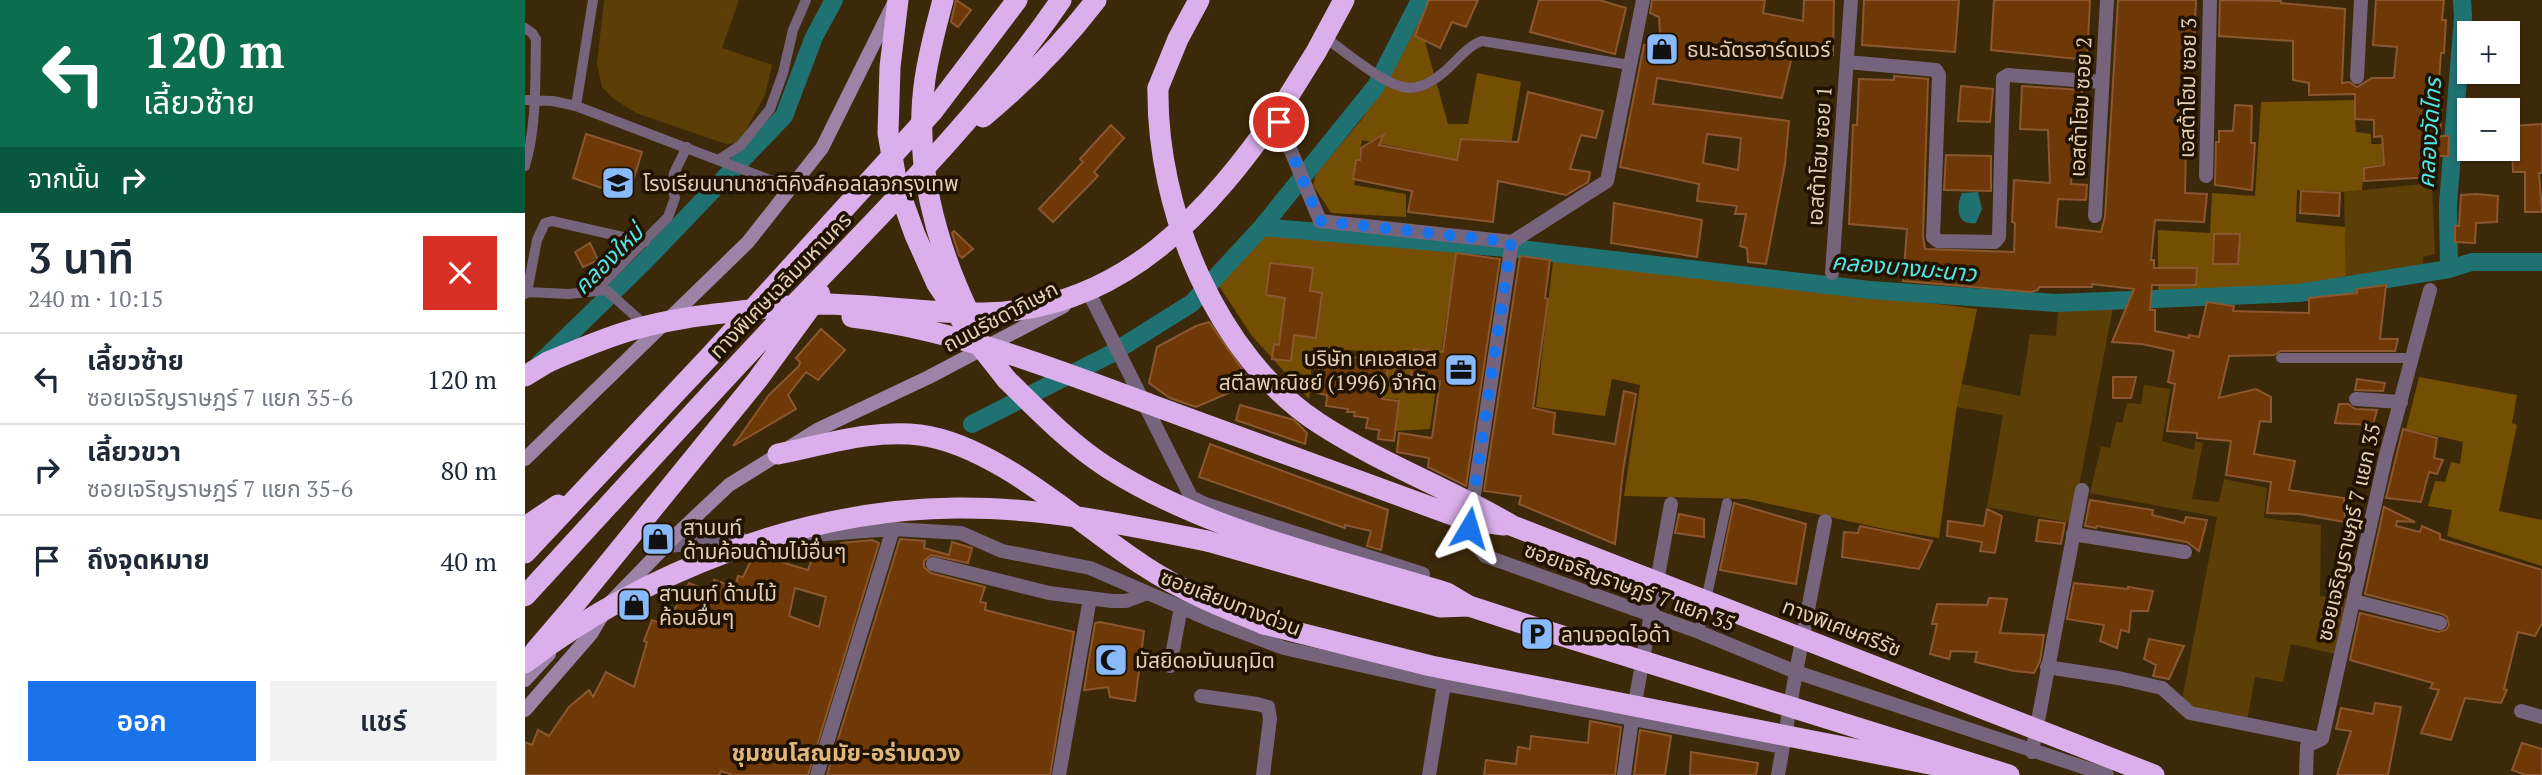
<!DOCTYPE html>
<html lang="th">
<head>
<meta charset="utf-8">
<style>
	:root { --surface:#fff; --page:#f2f2f3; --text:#1f2937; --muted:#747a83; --line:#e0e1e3; --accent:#1a73e8 }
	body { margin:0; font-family:"PT Serif","Noto Sans Thai",serif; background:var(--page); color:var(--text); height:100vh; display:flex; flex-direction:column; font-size:26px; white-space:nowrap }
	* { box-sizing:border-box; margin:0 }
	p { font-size:23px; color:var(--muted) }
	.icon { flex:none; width:38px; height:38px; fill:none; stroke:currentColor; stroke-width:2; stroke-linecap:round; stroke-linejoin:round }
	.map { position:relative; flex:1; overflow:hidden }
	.panel { display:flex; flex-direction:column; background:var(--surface); width:525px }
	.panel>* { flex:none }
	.banner { background:#0b6e4f; color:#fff; overflow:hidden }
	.controls { position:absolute; left:1932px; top:21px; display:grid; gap:14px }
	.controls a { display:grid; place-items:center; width:63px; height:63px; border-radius:0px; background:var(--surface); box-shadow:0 2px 5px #0004; font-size:35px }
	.pin { position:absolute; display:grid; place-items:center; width:60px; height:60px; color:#fff; margin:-30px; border:4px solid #fff; border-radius:50%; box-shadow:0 2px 7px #0007 }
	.me { position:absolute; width:77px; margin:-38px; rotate:7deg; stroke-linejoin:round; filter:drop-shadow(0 0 5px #0008) }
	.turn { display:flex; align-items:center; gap:24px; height:147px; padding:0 28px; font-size:32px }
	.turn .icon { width:91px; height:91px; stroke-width:2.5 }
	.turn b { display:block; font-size:49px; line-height:60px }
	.then { display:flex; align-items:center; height:66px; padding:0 28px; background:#0003; gap:14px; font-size:26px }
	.round { display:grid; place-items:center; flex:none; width:74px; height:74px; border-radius:0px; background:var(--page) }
	.headline { display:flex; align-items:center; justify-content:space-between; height:119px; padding:0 28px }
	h1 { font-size:42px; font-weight:600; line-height:52px }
	.button { display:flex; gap:14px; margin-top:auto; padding:14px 28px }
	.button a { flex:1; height:80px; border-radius:0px; background:var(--accent); color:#fff; font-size:28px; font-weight:600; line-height:80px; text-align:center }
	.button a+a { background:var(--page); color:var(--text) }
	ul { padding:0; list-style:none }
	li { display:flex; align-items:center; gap:21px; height:91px; padding:0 28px; border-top:2px solid var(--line) }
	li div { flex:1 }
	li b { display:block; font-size:26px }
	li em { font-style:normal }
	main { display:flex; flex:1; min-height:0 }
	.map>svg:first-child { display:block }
</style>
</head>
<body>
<main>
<section class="panel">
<div class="banner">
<div class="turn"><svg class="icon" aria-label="left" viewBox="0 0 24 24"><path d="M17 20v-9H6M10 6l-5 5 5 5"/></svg><div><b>120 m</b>เลี้ยวซ้าย</div></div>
<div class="then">จากนั้น<svg class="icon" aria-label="right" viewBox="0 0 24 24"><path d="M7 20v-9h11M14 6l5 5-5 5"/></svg></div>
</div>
<div class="headline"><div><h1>3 นาที</h1><p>240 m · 10:15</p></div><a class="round" style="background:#d93025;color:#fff"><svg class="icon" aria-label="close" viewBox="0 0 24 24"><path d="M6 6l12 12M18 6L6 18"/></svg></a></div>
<ul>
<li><svg class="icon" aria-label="left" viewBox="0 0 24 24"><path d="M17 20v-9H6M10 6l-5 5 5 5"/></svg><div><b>เลี้ยวซ้าย</b><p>ซอยเจริญราษฎร์ 7 แยก 35-6</p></div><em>120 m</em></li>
<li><svg class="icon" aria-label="right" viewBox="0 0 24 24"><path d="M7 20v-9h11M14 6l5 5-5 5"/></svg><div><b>เลี้ยวขวา</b><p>ซอยเจริญราษฎร์ 7 แยก 35-6</p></div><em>80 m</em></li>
<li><svg class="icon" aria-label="arrive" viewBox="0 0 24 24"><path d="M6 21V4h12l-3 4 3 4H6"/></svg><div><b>ถึงจุดหมาย</b></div><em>40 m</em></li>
</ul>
<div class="button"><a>ออก</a><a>แชร์</a></div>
</section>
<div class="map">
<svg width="2017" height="775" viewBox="0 0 2017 775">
	<rect width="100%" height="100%" fill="#3c290a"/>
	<!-- green -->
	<path fill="#5c3e07" d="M79 0H214L197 48 247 65 240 95 214 143 201 144 111 113 89 99 77 87 72 64Z
		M1907 183 1910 254 1898 257V270L1821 276 1819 192Z
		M1588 308 1547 523 1462 507 1478 415 1432 407 1437 384 1495 396 1505 334 1531 336 1533 311Z
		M1619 385 1645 389 1637 441 1669 450 1670 441 1678 443 1667 499 1694 502 1699 479 1742 488 1739 518 1796 525 1795 596 1825 599 1810 654 1766 644 1758 682 1730 677 1722 721 1655 710 1692 517 1565 493 1576 446 1585 448 1591 422 1597 423 1602 403 1616 404Z"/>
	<!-- forest -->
	<path fill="#744e03" d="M903 0H915L899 38 923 124H943L952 73 996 82 986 145 940 161 837 140 829 185 881 194V217L806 213 788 185 791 174 837 119 856 89Z
		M1829 100 1831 132 1846 134V144H1857L1858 164 1839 167 1837 190 1819 192 1772 190 1771 222 1820 227 1821 276 1768 287 1633 293V230L1685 233 1687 193 1730 196 1736 102Z
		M746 232 931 252 905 429 869 431 873 399 853 398 842 387 845 352 788 347 784 399 727 336 694 286 734 240Z
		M1028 261 1298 289 1452 309 1431 412 1414 538 1364 530 1222 499 1099 496 1115 385 1087 379 1080 416 1011 407Z
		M1894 377 1992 395 1987 423 1992 425 1974 511 2017 520V566L1922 536 1927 510 1903 506 1910 481 1920 482 1926 462 1935 464 1938 442 1881 429Z"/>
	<!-- water -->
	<path fill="#207272" d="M1453 192 1457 209 1451 223C1431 226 1431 206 1437 193Z"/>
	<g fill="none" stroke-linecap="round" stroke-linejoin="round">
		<!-- canal -->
		<path stroke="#207272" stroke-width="18" d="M737 227 1003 250 1345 290 1531 303 1774 293 1924 269 1947 262H2017
			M1924 269 1923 204 1938 17 1937 0
			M15 363 119 262 259 116 289 37 309 0
			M447 424 584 355 667 303 737 227 851 86 895 0"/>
	</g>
	<!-- building -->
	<path fill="#6e3907" stroke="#8a5730" stroke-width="2" fill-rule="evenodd" d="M431 0 446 10 433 27 426 22Z
		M904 0H953L941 27 927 22 915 48 890 36Z
		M1014 0H1074L1101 8 1090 54 1005 32Z
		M1127 0H1240L1238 13 1278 21 1279 0H1309L1308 55 1268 52 1257 98 1132 78 1128 104 1264 121 1260 164 1241 264 1223 262 1222 248 1215 246 1221 214H1210L1212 206 1172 201 1174 184 1095 167 1119 45 1136 49 1134 17 1125 13ZM1182 134 1216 138 1213 170 1178 163Z
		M1339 0H1434L1430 52 1337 45Z
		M1469 0H1565L1562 60 1466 50Z
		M1593 0H1671L1669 47 1661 46 1656 106H1662L1660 193 1682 194 1679 222 1630 220 1626 260H1629V268H1672L1671 285H1627L1625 310H1630V331L1664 338V335L1674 337 1682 302 1709 306 1708 311 1784 313V298L1832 293V289L1861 285 1855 339H1873L1870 351H1756L1749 355 1704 356 1694 398 1731 389 1746 397V422L1735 421 1729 454 1770 461 1764 490 1819 498 1820 522 1774 514 1742 513 1746 482 1701 475 1706 441 1672 438V433L1642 431 1650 384 1643 382 1649 351 1617 344 1587 342 1609 289 1567 284V287H1514L1513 290 1506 292 1378 281 1382 229 1324 224 1328 125H1332L1334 79 1369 80V76L1403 79 1398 237 1400 249 1489 252 1490 223 1487 222 1489 180 1525 183 1523 130 1495 129 1497 86 1557 90 1553 131 1550 130 1546 184 1562 185 1561 200 1533 199 1531 227 1576 232 1580 217Z
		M1695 0 1756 1V3L1820 9 1817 83 1824 82 1832 87 1847 78H1869L1872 47 1848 45 1851 0H1919L1917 20H1921L1919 53H1916L1913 95H1917L1915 136H1924L1923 156H1910L1909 177 1839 181V168L1859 165 1857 136 1849 137V120L1830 119V94L1784 95V83L1768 80V41L1694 36Z
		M1436 86 1468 89 1465 122 1433 121Z
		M1003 92 1078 111 1071 138 1056 135 1045 169 1065 172 1063 182 1041 195 973 181 968 222 883 212 887 191 828 179 831 160H835L836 148 859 134 854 145 932 160 936 139 993 142Z
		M1710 105 1727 106 1726 143H1730L1727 190 1690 185 1691 142H1694V131H1708Z
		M2017 124V173H2014L2017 212H2000V172H1988L1986 126Z
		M586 125 599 138 569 172 573 176 528 222 514 209 558 162 555 159Z
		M61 134 117 152 103 197 48 178Z
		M1421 155 1466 156V191L1419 190Z
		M1776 191 1815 193 1814 216 1775 213Z
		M1951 194 1973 196 1972 222 1951 223 1950 243 1930 242V226H1934L1936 195Z
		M1089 203 1177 220 1172 257 1086 243Z
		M429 231 448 249 437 258 434 255 427 233Z
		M1689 234H1715L1713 264H1688Z
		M65 243 73 260 58 267 50 252Z
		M931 253 975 259 941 486 903 467 904 458 872 452 874 433 907 438 915 381 886 377 889 349 918 352Z
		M995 256 1025 260 1020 298 1023 299 1008 408 1030 413 1028 434 1090 444 1099 391 1111 394 1098 471 1090 544 994 504 996 496 959 491Z
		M745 263 788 268 785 291 797 293 791 338 769 335 766 361 747 359 749 344 754 345 760 298 741 295Z
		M684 322 727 383 671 407 645 398 624 383 632 347 671 326Z
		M296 329 320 350 293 380 281 372 263 395 271 409 208 446 244 395 274 366 275 362 271 358Z
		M796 353 843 359 842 365 863 369 857 399 874 401 869 441 853 439 854 430 841 428 843 418 829 416 830 412H822L823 409 801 406 802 395 791 393Z
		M1588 377H1611L1606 398H1588Z
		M1832 379 1860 383 1858 391 1830 390Z
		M1814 404H1823L1830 409 1852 410 1848 425 1810 423Z
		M715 405 769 420 782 433 780 444 711 420Z
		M1878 429 1912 438 1909 458 1918 460 1912 474 1904 472 1896 502 1861 498Z
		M685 444 863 510 856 550 842 546 846 531 820 525V528L674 477Z
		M1565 500 1628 510 1627 515 1659 523 1661 517 1682 520 1674 551 1662 542 1572 526 1571 528 1560 526Z
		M1209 503 1281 524 1271 584 1195 570Z
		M1859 507 1890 522 1872 521 1871 526 1895 532 1897 526 1915 534V539L2017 570V623L2010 636 1993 632 1979 689 1982 690 1976 703 1940 698 1926 740 1896 733 1914 690 1905 688 1908 683 1825 660 1835 613 1913 632 1921 630 1924 625 1922 617 1917 614 1840 594Z
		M1462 509 1477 516 1470 553 1455 551 1457 542 1422 536 1423 521 1459 526Z
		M1154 514 1179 519V537L1150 533Z
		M1514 520 1540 523 1536 544 1511 541Z
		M1335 526 1407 541 1394 569 1317 557 1319 532 1333 533Z
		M375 539 400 541 399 548 424 555 427 542 447 548 443 563 406 555 399 561V567L406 573 460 587 455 602 461 603 460 610 549 632 525 775H302Z
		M347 540 354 543 283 775H208L196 771 194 775H0V742L7 745 13 730 24 736 44 707 64 690 68 697 81 672 109 687 122 642 119 641 127 620 134 623 142 606 150 609 164 583 187 592 189 580 210 587 213 576 218 577 227 558 252 550 249 560 283 570 290 551 309 556 316 543ZM270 588 301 597 294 627 264 616Z
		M1549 583 1603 589V587L1628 591 1623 611H1606L1604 632 1596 630 1592 648 1575 641 1579 625 1542 619Z
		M1464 598 1482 599 1475 633 1519 635 1515 661 1509 673 1489 671 1450 662 1452 652 1426 651 1424 659 1405 654 1412 624H1407L1412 604 1462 605Z
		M575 622 619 631 610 701 585 697 583 687 559 690 570 623Z
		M1624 639 1659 646 1644 679 1628 676 1631 665 1619 659Z
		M1850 703 1876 707 1863 775H1812L1826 731 1811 729 1816 708 1848 714Z
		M1065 721 1096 727 1090 775H959L961 760 991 764 993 747 1005 749 1006 736 1063 743Z
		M1115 730 1146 736 1140 775H1109Z
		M1997 743 2017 749V775H2001L1987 770Z
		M1166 752 1233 763 1231 775H1165Z"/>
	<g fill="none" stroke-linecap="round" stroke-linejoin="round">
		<!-- lane -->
		<path stroke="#75647c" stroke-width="10" d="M0 28 7 33 11 39C10 81 12 125 0 166
			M806 42C825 55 863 88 885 88 897 88 911 79 919 72 931 62 942 46 957 41L1105 65
			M0 100 28 101 51 106 266 188
			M51 106 68 0
			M195 159 216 145 245 109 258 73 268 30 281 0
			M72 289 143 217 150 198 147 186 149 173 162 147
			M2 292 12 240 20 223 27 221 120 242
			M0 294 2 292 44 294 81 290 119 324
			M1756 358H1888
			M1174 632 1202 503"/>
		<!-- street -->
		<path stroke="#75647c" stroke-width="14" d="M1118 0 1082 181 987 242 944 528 952 545 960 556 1174 632 1271 672 1582 775
			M1322 62 1411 70 1414 75 1408 237 1413 241 1470 242 1474 237 1478 78 1483 75 1577 82
			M1832 77 1836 0
			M754 122 795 221 987 242
			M1681 176 1685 0
			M1570 216 1582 0
			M1307 273 1326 0
			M564 293 666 497 680 504 898 574
			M1831 399 1876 402
			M1548 534 1660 552
			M287 535 368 529 436 533 477 551 565 568 690 622 759 648 919 684 1258 747
			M140 546 218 540
			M408 564 524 593 587 601H601L623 593
			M1829 601 1915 623
			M645 666 656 607
			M1522 667 1593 678 1637 688 1665 713 1796 739
			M676 696 732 704 743 707 745 719 738 775
			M1996 711 2017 717
			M1507 752 1557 490
			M292 775 368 529
			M534 775 565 598
			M904 775 919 684
			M1099 775 1107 719 1146 504
			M1253 775 1271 672 1300 521
			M1781 775 1782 746 1797 739 1861 455 1905 290"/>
		<!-- secondary -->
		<path stroke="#9e83a9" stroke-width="14" d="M0 459 223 242 297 148 368 5
			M0 680 24 654
			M0 710 66 634 84 604 152 534 204 485 294 429 404 377 539 306"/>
		<!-- highway -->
		<path stroke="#daafeb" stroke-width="21" d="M633 88 653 39 674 0
			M758 105 791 52 819 0
			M458 117C500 82 538 43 571 0
			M0 376 23 362
			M482 380C514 411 545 444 583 468 684 532 808 558 922 593L944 606 1015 629
			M253 454C299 445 347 429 395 435 472 445 554 524 619 566 657 591 697 607 739 624
			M0 527 33 505
			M682 541 915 607 944 606
			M0 553 187 354 408 111 492 0
			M0 596C84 505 167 413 252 323 351 219 455 118 536 0
			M10 651 51 603 233 379 295 294"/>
		<!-- highway-bridge -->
		<path stroke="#daafeb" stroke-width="21" d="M373 0 365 67 363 133 372 185 390 235 412 284 445 333 482 380
			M418 0C411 26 404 52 400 79 388 160 410 243 445 315
			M633 88C631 208 691 357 795 424 857 464 925 489 988 526L1629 775
			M327 317C431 330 530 369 627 405 732 443 836 482 941 520L979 525
			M23 362C51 350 79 338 107 330 143 319 180 315 216 311 243 308 269 305 295 304 350 304 404 314 459 313 599 310 685 211 758 105
			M739 624 906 666 1461 775
			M1015 629 1484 775
			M0 663C119 572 279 509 431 508 516 507 599 524 682 541"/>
	</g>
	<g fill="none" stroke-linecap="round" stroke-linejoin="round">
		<!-- route -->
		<path stroke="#1a73e8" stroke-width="12" stroke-dasharray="0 21.6" d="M754 122 795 221 986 242 944 528"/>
	</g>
	<!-- icons -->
	<defs>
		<symbol id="shop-square" viewBox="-11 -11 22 22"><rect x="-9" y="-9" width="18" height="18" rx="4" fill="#89bafc" stroke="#201200"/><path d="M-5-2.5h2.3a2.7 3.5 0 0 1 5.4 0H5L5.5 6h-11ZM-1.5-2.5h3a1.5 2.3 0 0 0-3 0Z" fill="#111"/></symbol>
		<symbol id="school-square" viewBox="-11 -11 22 22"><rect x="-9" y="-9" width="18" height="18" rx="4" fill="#89bafc" stroke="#201200"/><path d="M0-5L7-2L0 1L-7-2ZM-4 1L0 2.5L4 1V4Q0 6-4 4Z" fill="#111"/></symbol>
		<symbol id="office-square" viewBox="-11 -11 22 22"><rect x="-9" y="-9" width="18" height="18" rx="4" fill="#89bafc" stroke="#201200"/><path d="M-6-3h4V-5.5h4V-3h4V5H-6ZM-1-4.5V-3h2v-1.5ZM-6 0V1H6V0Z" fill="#111"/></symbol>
		<symbol id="parking-square" viewBox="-11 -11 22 22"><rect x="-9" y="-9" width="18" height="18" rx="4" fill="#89bafc" stroke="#201200"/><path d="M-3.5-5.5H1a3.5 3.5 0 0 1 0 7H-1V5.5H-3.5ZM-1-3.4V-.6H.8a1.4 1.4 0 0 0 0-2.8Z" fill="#111"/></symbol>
		<symbol id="mosque-square" viewBox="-11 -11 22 22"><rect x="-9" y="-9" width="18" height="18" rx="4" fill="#89bafc" stroke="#201200"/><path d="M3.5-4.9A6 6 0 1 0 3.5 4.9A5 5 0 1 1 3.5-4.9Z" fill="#111"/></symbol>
	</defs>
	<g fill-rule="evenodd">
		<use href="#shop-square" x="1118" y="30" width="38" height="38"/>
		<use href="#school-square" x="74" y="164" width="38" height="38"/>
		<use href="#office-square" x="917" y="351" width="38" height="38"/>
		<use href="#shop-square" x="114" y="520" width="38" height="38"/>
		<use href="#shop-square" x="90" y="586" width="38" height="38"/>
		<use href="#parking-square" x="993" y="615" width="38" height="38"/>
		<use href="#mosque-square" x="567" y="641" width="38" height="38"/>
	</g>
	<g text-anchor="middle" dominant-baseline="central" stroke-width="7" stroke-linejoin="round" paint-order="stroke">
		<!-- poi labels -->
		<g font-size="21" fill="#e2ceb3" stroke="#201200" text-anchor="start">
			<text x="1162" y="49">ธนะฉัตรฮาร์ดแวร์</text>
			<text x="118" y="183">โรงเรียนนานาชาติคิงส์คอลเลจกรุงเทพ</text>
			<text x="912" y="358" text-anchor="end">บริษัท เคเอสเอส<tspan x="912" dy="24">สตีลพาณิชย์ (1996) จำกัด</tspan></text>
			<text x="158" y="527">สานนท์<tspan x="158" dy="24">ด้ามค้อนด้ามไม้อื่นๆ</tspan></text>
			<text x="134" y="593">สานนท์ ด้ามไม้<tspan x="134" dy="24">ค้อนอื่นๆ</tspan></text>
			<text x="1036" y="634">ลานจอดไอด้า</text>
			<text x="610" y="660">มัสยิดอมันนฤมิต</text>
		</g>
		<!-- street labels -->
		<g font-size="21" fill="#e2ceb3" stroke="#201200">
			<text transform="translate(1662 88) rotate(-89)">เอสต้าโฮม ซอย 3</text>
			<text transform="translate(1555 107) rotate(-87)">เอสต้าโฮม ซอย 2</text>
			<text transform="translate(1294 156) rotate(-86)">เอสต้าโฮม ซอย 1</text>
			<text transform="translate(255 285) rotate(-46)">ทางพิเศษเฉลิมมหานคร</text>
			<text transform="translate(475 316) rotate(-28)">ถนนรัชดาภิเษก</text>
			<text transform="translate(1823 532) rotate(-77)">ซอยเจริญราษฎร์ 7 แยก 35</text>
			<text transform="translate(1105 586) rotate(20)">ซอยเจริญราษฎร์ 7 แยก 35</text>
			<text transform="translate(706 602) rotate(21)">ซอยเลียบทางด่วน</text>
			<text transform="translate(1317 627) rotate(21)">ทางพิเศษศรีรัช</text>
		</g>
		<!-- water labels -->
		<g font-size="23" font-style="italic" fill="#50e6e8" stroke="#201200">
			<text transform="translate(1904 133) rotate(-86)">คลองวัดไทร</text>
			<text transform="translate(83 259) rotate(-45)">คลองใหม่</text>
			<text transform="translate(1379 267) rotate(5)">คลองบางมะนาว</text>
		</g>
		<!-- neighbourhood labels -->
		<g font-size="23" font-weight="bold" fill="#deb77e" stroke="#201200">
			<text x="321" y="752">ชุมชนโสณมัย-อร่ามดวง</text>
		</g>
	</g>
</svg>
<div class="controls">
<a>+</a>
<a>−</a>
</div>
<div class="pin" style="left:754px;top:122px;background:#d93025"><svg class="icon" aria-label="arrive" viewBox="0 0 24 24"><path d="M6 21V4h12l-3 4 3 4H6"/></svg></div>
<svg class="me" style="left:944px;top:528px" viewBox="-20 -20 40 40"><path d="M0-17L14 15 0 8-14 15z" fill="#1a73e8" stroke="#fff" stroke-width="4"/></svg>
</div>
</main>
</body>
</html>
